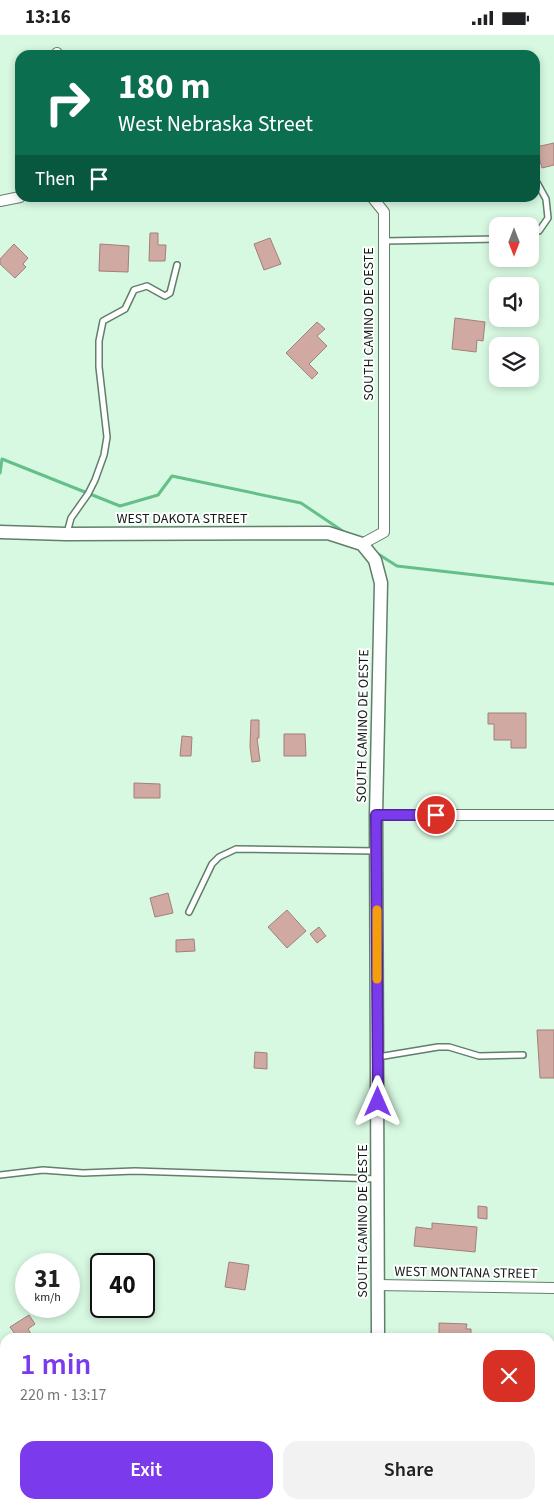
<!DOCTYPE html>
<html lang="en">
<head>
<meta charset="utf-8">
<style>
	:root { --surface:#fff; --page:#f2f2f2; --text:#202124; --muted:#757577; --accent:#7c3aed }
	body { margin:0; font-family:"Source Sans 3",sans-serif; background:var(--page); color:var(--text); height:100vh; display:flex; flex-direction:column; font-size:19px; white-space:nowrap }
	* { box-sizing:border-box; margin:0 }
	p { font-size:16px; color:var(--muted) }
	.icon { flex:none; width:28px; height:28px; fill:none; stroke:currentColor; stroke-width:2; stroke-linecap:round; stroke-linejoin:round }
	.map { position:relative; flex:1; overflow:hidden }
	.drawer { position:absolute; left:0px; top:1298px; width:555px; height:176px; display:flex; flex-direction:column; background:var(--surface); border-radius:15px 15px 0 0; box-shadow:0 2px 8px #0003 }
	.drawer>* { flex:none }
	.banner { position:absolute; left:15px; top:15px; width:525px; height:152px; border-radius:15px; box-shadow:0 2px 8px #0003; background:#0b6e4f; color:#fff; overflow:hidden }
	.needle { width:32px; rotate:180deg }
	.controls { position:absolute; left:489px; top:182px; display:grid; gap:10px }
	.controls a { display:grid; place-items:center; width:50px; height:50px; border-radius:10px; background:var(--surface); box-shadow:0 2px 8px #0003; font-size:25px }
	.speed { position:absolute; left:15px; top:1218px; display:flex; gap:10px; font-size:25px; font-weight:700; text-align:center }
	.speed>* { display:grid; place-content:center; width:65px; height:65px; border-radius:50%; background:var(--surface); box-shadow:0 2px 8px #0003; line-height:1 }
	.speed small { font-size:12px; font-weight:400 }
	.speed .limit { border:2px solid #111; border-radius:8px; background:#fff; color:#111 }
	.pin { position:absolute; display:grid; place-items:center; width:42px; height:42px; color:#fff; margin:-21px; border:2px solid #fff; border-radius:50%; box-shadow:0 1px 5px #0007 }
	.me { position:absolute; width:55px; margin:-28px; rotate:0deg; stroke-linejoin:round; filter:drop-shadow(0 0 4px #0008) }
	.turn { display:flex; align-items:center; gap:18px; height:105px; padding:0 20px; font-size:22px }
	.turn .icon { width:65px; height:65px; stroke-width:2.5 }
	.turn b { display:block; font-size:35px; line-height:42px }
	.then { display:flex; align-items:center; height:48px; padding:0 20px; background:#0003; gap:10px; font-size:19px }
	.round { display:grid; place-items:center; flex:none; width:52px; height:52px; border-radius:15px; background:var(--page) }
	.summary { display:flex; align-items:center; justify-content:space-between; height:85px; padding:0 20px }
	h1 { font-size:30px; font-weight:600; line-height:38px; color:var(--accent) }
	.button { display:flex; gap:10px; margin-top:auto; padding:10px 20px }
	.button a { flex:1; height:58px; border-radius:15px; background:var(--accent); color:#fff; font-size:20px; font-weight:600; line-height:58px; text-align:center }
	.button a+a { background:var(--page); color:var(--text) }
	.status { display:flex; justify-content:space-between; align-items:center; height:35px; padding:0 25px; background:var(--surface); direction:ltr }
	.status svg { height:14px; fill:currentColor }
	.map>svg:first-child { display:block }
</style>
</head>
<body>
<div class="status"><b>13:16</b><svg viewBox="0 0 49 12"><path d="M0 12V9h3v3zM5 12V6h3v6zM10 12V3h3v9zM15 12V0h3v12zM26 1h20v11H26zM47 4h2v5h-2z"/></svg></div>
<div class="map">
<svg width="554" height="1473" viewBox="0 0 554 1473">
	<rect width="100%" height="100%" fill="#d7f8e1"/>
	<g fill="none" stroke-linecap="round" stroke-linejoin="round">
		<!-- stream -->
		<path stroke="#65bf88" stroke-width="3" d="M0 438 2 424 120 471 158 460 172 441 301 468 347 499
			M375 517 397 531 554 549"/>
	</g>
	<!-- building -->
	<path fill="#d0aaa2" stroke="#a37f77" d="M554 108V130L542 133 536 112Z
		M150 198H158V210H166L165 226H149Z
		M270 203 281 229 264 235 254 209Z
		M14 209 28 223 23 229 26 232 15 243 0 229V224Z
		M100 209 129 211 128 237 99 236Z
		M455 283 485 287 483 306 477 305 476 317 452 314Z
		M317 287 325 294 317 301 327 311 309 329 318 338 312 344 286 318Z
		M488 678H526V713H511V705H494V689H488Z
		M251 685H259V703H257L260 726 252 727 250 712Z
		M284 699H305L306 721H284Z
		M182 701 192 702 191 721H180Z
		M134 748 160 749V763H134Z
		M168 858 173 878 155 882 150 863Z
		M287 875 306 896 287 913 268 892Z
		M319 892 326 901 317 908 310 899Z
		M194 904 195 916 176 917V905Z
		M537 995H554V1043H540Z
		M255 1017 267 1018V1034L254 1033Z
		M478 1171 487 1172V1184L478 1183Z
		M432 1188 477 1192 475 1217 414 1211 416 1192 432 1194Z
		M229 1227 249 1230 245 1255 225 1252Z
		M29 1280 35 1289 28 1294 33 1302H17L10 1292Z
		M439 1288 467 1289 466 1294H471V1302H439Z"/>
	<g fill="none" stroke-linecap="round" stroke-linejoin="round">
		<defs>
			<path id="service" d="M530 199 539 196 548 183 546 164 535 144
				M384 206 498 204
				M67 498 71 483 88 459 95 445 104 420 107 402 99 332V306L103 286 125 274 134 255 147 251 165 261 170 258 177 230
				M189 877 212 829 219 822 236 814 376 816
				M378 1022 438 1012H449L479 1021 523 1020
				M0 1140 43 1135 83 1138 135 1136 378 1144"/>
			<path id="minor" d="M57 18V20
				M0 166 20 162
				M362 509 384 497V177L372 162
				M376 780H554
				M378 1250 554 1253"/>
			<path id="tertiary" d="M0 497 66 499 328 498 362 509 375 525 381 548 376 780 378 1302
				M379 1469V1473"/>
		</defs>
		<!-- service casing -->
		<use href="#service" stroke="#617f6b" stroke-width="8"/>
		<!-- minor casing -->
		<use href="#minor" stroke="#617f6b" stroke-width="12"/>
		<!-- tertiary casing -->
		<use href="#tertiary" stroke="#617f6b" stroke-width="15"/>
		<!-- path -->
		<path stroke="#88a08f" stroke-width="2" stroke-dasharray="5 2.5" stroke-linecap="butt" d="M133 1471 135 1473"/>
		<!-- service -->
		<use href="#service" stroke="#fff" stroke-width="5"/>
		<!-- minor -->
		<use href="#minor" stroke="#fff" stroke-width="10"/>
		<!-- tertiary -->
		<use href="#tertiary" stroke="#fff" stroke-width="12"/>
	</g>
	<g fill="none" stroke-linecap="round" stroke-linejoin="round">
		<defs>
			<path id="route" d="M378 1067 376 780H436"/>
		</defs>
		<!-- route casing -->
		<use href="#route" stroke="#51269a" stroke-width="12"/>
		<!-- route -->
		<use href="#route" stroke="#7c3aed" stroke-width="9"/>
		<!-- slow -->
		<path stroke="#f59e0b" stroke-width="9" d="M377 875V944"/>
	</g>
	<g text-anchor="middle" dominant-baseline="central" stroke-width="4" stroke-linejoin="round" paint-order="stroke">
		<!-- street labels -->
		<g font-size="14" fill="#101c14" stroke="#fff">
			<text transform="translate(369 289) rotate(-90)">SOUTH CAMINO DE OESTE</text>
			<text x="182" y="484">WEST DAKOTA STREET</text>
			<text transform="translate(363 691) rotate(-89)">SOUTH CAMINO DE OESTE</text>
			<text transform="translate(363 1186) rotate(-90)">SOUTH CAMINO DE OESTE</text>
			<text transform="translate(466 1238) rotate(1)">WEST MONTANA STREET</text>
		</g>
	</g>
</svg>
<div class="controls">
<a><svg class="needle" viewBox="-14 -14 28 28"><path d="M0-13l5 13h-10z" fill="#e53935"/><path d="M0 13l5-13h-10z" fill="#757577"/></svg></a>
<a><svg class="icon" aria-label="sound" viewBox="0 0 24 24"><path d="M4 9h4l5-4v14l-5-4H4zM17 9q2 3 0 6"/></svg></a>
<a><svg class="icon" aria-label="layers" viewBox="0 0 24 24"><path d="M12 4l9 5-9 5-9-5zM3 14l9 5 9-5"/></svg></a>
</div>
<div class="speed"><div>31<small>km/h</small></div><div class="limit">40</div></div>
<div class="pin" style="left:436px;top:780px;background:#d93025"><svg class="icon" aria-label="arrive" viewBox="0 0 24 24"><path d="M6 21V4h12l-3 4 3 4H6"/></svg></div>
<svg class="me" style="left:378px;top:1067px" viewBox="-20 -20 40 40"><path d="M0-17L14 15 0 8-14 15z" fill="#7c3aed" stroke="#fff" stroke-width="4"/></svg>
<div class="banner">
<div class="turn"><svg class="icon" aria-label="right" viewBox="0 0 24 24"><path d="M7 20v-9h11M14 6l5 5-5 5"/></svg><div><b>180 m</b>West Nebraska Street</div></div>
<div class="then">Then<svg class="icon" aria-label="arrive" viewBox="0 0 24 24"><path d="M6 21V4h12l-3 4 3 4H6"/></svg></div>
</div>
<section class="drawer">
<div class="summary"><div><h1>1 min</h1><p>220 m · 13:17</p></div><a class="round" style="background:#d93025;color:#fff"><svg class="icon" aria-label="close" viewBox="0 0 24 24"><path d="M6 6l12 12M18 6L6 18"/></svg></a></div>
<div class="button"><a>Exit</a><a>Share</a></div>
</section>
</div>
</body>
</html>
